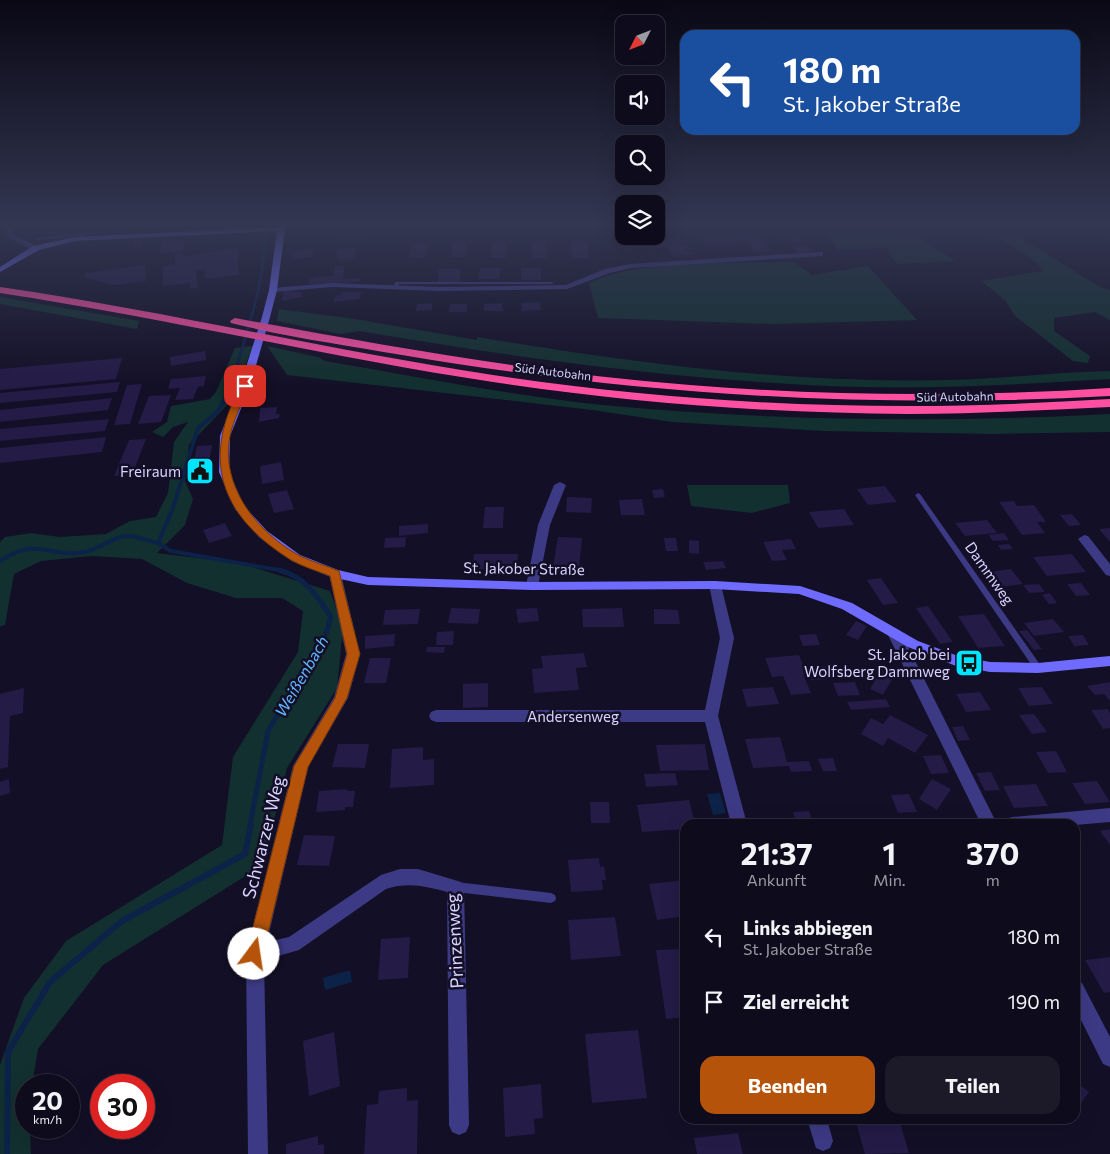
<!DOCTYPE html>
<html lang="de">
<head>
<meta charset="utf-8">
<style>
	:root { --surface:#0e0b1c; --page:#1c1929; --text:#f1f3f6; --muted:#9b9ba3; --line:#2e2b3b; --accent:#b45309 }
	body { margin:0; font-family:Commissioner,sans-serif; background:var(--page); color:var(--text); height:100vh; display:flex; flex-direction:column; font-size:19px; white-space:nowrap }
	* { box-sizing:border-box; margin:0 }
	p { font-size:16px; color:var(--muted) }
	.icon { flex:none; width:28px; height:28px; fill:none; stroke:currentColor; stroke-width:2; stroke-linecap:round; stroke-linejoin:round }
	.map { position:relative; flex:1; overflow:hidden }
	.details { position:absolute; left:680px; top:819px; width:400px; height:305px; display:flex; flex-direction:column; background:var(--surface); border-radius:15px; box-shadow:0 5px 20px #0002,0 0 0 1px var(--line) }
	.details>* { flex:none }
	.guide { position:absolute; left:680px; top:30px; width:400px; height:105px; border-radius:15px; box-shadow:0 5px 20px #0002,0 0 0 1px var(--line); background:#1a4fa0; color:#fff; overflow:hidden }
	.needle { width:32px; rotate:228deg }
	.tools { position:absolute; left:615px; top:15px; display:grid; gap:10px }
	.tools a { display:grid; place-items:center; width:50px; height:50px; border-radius:10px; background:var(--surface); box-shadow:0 5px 20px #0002,0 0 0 1px var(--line); font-size:25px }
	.speed { position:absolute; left:15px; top:1074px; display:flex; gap:10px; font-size:25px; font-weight:700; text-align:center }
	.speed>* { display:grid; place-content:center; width:65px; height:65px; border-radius:50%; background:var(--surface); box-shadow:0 5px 20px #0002,0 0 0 1px var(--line); line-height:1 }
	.speed small { font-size:12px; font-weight:400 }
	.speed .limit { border:8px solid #d22; background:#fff; color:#111 }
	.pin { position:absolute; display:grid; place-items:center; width:42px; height:42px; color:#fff; margin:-21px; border-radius:10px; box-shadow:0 2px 8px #0006 }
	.me { position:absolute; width:55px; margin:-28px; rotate:14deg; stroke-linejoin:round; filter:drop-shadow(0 0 4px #0008) }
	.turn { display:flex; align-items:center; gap:18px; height:105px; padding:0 20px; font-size:22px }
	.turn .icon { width:65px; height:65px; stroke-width:2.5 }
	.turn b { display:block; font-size:35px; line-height:42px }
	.eta { display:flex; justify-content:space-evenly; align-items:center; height:85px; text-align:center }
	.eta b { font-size:30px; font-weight:700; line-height:35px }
	.primary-button { display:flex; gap:10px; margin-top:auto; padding:10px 20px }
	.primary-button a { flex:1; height:58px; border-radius:15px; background:var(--accent); color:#fff; font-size:20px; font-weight:700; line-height:58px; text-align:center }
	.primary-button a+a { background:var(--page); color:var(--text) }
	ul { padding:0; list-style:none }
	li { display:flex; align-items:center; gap:15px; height:65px; padding:0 20px }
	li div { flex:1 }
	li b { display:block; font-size:19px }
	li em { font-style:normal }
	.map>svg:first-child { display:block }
</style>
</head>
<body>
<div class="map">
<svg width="1110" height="1154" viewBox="0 0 1110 1154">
	<rect width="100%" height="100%" fill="#130f26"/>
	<!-- green -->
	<path fill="#12302f" d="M22 225H153L151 230 28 233Z
		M821 225H883L919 238 955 261 897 264 886 248 838 250Z
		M981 225H1000L1100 287 1110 290V320L1095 312 1054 318V331L1090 356 1088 363 1073 361 1015 316 1005 300 981 281 1043 271 1037 263Z
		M794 262 812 275 868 266 917 320 773 324 598 318 589 283C640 258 736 264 794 262Z
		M0 297 139 321 137 329 0 304Z
		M279 309 355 319 477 340V337C632 363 790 384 948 380 1002 379 1056 372 1110 371V379C1027 384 944 389 860 387 692 382 525 359 359 331L341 334 277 321Z
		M253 346 231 401 189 445 185 481 193 499 185 525 157 553 239 563 330 591 343 628 337 688 287 768 263 865 103 965 38 1049 32 1085H26V1128H30L31 1154H0V1065L24 998 66 941 222 845 233 757 298 652 303 611 282 598H236L187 583 142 559 91 556 41 561 14 574 5 625 0 626V542L5 537 31 533 60 537 106 534 130 521 156 517 168 493 174 442 188 422 173 427 163 437 152 432 167 422 171 406 210 399 216 392 235 348Z
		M267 346 318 357 325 361C417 377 510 395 603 405 771 421 941 423 1110 414V432L993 434 823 431 672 422 592 410 287 375Z
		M687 485H788L790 503 752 513 691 506Z"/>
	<!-- water -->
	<path fill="#0c2248" d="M720 793 726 813 713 815 707 794Z
		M350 970 352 982 325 990 323 978Z"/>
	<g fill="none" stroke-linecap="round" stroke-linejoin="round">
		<!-- stream-far3 -->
		<path stroke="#0c2248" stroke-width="3" d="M234 376C248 326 267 278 265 225"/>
		<!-- stream-far2 -->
		<path stroke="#0c2248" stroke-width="4" d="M234 375 230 390 218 411 198 428 173 508 158 543 171 551 284 571
			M0 561C39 535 48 559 85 552 100 549 113 536 128 536 138 536 148 541 158 543"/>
		<!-- stream-far1 -->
		<path stroke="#0c2248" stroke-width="5" d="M250 825 268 731 324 640 331 617C317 596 306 577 279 570"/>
		<!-- stream -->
		<path stroke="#0c2248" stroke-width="6" d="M7 1154 8 1052 50 982 122 921 245 854 251 824"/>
	</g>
	<!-- building -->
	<path fill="#241b47" d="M323 227 347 228 345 230H322Z
		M345 231 367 233 365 236 342 234Z
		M790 233 801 242 792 243 781 234Z
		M736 234 738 236 761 235 763 238H759L768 244H764L767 248 772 250 755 252 747 242 706 245 702 239 732 237 730 235Z
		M142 239 141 247H132L134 240Z
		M652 239H683L684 242H681L683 246H687L689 248H684L686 252H691L692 254 673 256 668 247 625 249 622 243 644 240 653 241Z
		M185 240 183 251 160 253 162 242Z
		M532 241H546L547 258H532Z
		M571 241H587L589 258H572V251H570Z
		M453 242H467L466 257H451Z
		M492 242H507L506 258H491Z
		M413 243H429L425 258H409Z
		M805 245 812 252 799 253 792 247Z
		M237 248 239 275 205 279V269L196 270 198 288 190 289V283L163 286V266L176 264 174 254 183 253V257Z
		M355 248 356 259 337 260V250Z
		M313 249 314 257 293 259V253H296V250Z
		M145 265 146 281 114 285 85 278V273Z
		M335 266H344L343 279 359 278V282L310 284V279L316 277 334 276Z
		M480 268H501L499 279H478Z
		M521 268H541V280H521Z
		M439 269H460V282H438Z
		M284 291 302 292V297L282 301Z
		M343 292H362L359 299 333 302 336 295H341Z
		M540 302 541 310 522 311 521 303Z
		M432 303V310L416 311 417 304Z
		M502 303 503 311H484V304Z
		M450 304H467V312H449Z
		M205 351 206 360 171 366 170 357Z
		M122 358 116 379 0 390V369Z
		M206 376 204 386 198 387 193 399 175 400 180 388 168 389 171 379Z
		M120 382 117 392 0 403V393Z
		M142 384 130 424 114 425 127 385Z
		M171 395 161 422 138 424 149 396Z
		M112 398 108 410 0 422V410Z
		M277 407 276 414H280L279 418 259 422 260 408Z
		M109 419 105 431 0 441V429Z
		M106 437 102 452 0 463V448Z
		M146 439 132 475 114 476 129 440Z
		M212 445 207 476 190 477 197 446Z
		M281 462 284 480 262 484 260 466Z
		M885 486 897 502 868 505 857 489Z
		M663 489 665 497 654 498 652 490Z
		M287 490 294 509 274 513 268 494Z
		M567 497 592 498 591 513 566 512Z
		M642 499 645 515H621L619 500Z
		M1014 501 1017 506 1034 505 1046 522H1037L1045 533 1022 535 999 502Z
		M485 507H504L503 528H483Z
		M844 509 854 525 818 528 809 512Z
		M1072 514 1081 525 1069 526 1060 515Z
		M987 520 997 533 965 536 955 523Z
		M225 523 232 536 209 543 203 530Z
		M428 524V533L399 536V526Z
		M1110 528V542L1099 529Z
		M1004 533 1009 540 993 541 988 535Z
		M406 537 405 547 384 548 385 538Z
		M558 537 582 538 579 569 553 567Z
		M664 538H676L678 551H666Z
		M791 539 796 549 782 550 787 560 772 561 763 542Z
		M689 540 699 541V554L689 553Z
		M1009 544 1013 549 1001 550 998 545Z
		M474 554H518L517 569H473Z
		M1072 554 1086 572 1047 576 1033 557Z
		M723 561 726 568 706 570 703 562Z
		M1011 569 1023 584 1000 587 988 572Z
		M881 578 898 603 883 605 867 580Z
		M1081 583 1090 595 1076 596 1067 584Z
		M1039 584 1045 592 1029 593 1023 585Z
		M1050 593 1057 603 1049 604 1042 595Z
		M928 606 953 642 940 644 916 608Z
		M451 608 480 609 478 624 448 623Z
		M537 608 539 621 518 623 516 609Z
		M622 608 624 627H583L582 609Z
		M420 609 418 624 383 625 385 610Z
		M654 609 678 610 680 624H654Z
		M984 614 1005 646 978 648 958 616Z
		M1053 619 1064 632 1034 636 1024 623Z
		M856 621 867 626 858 640 846 635Z
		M1027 630 1042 649 1034 650 1019 631Z
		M454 631 453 645H436L437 632Z
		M395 634 394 646 365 649V636Z
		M816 634 820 645 803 646 799 635Z
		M1083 635 1089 645 1074 646 1068 636Z
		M427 647H445L444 653 426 652Z
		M584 653 587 667 576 668 579 690 534 693 532 669 543 668 541 656Z
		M799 655 807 674H803L811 693 791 695 783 676 772 677 765 658Z
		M370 658H391L386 683H364Z
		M826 666 830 679 811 680 806 667Z
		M881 670 894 676 883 695 870 689Z
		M855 682 860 695 838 696 833 683Z
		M1110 682V701L1104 694 1095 695 1087 686Z
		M488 683V707L463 708V684Z
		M773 687 779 704 747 707 742 689Z
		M1042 687 1053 704 1029 706 1018 688Z
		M24 688 23 713 10 716 8 767 0 769V694Z
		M980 692 991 710 966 712 956 694Z
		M886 699 890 707 851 710 847 702Z
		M1108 709 1110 713V728L1103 729 1091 710Z
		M1034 714 1047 732 1032 734 1019 715Z
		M890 715 928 735 915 753 888 738 883 746 861 734 871 718 883 724Z
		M963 726 970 740 958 741 952 727Z
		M780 737 787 762 809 761 812 771 791 772 789 766 753 768 745 739Z
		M338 744H369L365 768 332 767Z
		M705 744 709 770 660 771 656 745Z
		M423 747V760L434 759V785L390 788 392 749Z
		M1056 751 1067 772 1048 773 1036 752Z
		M941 755 949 773 931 774 923 756Z
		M833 758 837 771H823L818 759Z
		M991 772 1000 790 985 791 976 773Z
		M675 773 678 785 646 787 644 774Z
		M9 779 10 793 0 796V782Z
		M932 779 951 789 937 810 919 799Z
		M1097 781 1110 802 1085 804 1072 783Z
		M1036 784 1048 806 1014 808 1003 786Z
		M347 789V791H355L353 807H345V810L316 812 319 791Z
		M909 794 917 812 898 813 891 795Z
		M689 800 695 824H685V829L642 832 637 805Z
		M590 802H609L610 823H591Z
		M809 811 814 824H797L793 812Z
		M941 819 943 824H900V822Z
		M1110 829V845L1100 831Z
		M304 835 335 836 329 866 297 865Z
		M599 858 600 867 604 866 606 880H602L603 890 571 892 568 860Z
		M685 880V916L657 920 649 884Z
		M615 917 621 956 571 960 568 920Z
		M410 937 408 978 378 980 381 939Z
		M685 949V1017L666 1019 656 950Z
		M1110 957V992L1104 993 1085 960Z
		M638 1030 647 1098 592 1103 585 1034Z
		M334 1032 340 1086 309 1096 303 1041Z
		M1075 1081 1089 1092 1076 1110 1075 1109Z
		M541 1084 543 1118 534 1119 535 1134 505 1137 503 1088Z
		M407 1088V1101L418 1100 417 1154H364L367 1105 378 1104 379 1091Z
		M855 1119H899L909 1153 865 1154Z
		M738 1133 743 1154H697L694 1138Z
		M318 1136V1145L324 1144V1154H286V1144Z"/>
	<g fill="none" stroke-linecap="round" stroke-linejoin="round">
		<!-- lane -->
		<path fill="#3d3a85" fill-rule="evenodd" d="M84 233 86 234 81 239 79 238 80 236 38 240 36 239 38 238Z
			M395 282H552L554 283 552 284H399L398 288H396L394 287Z
			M918 493 920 494 1041 666 1042 668 1041 670H1035L915 495Z
			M456 882 551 893 555 895 556 898 555 901 551 903 456 892 452 890 451 887 452 884Z"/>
		<!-- street -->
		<path fill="#3d3a85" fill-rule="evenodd" d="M2 225H10L15 235 40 248 33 250 9 238Z
			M240 225H248L244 233 237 231Z
			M820 252H823V256L631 268 610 273 567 289 439 291 332 287 273 292 269 290 273 288 332 283 439 287 566 285 605 269 631 264Z
			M560 482 566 485 550 525 538 586 532 590 526 586 538 525 554 485Z
			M1084 535 1088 536 1110 564V576L1106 575 1078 539Z
			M335 570 341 574 360 654 348 698 308 767 267 942 289 937 381 875 400 869H418L461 882 464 887 469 1125 466 1132 459 1135 452 1132 449 1125 447 892C425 886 408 882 386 889L299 950 264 960 268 1154H248L246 954 293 766 334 697 346 654 329 574Z
			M715 581 721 585 734 638 718 716 747 824H731L705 722H436L431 720 429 716 431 712 436 710H705L720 638 709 585Z
			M894 628 899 630 901 633 997 824H981L887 633 889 630Z
			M1110 808V822L1075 825 1004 824 1006 819 1012 817Z
			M1075 980 1082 983 1110 1037V1067L1103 1064 1075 1008Z
			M807 1119H827L833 1141 830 1148 823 1151 816 1148Z"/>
		<!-- secondary -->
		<path fill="#6f6bff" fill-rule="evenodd" d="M280 225H288L285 229 277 290 270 317 250 386 230 436 229 472 244 506 267 531 300 555 338 570 368 577 532 582 715 581 800 586 852 603 918 641 958 656 990 662 1038 663 1110 656V666L1038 673 990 672 956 666 908 647 842 609 799 594 715 589 532 590 368 585 331 577 292 561 259 537 235 509 219 472 220 436 240 386 262 317 269 290 277 231 75 241 39 250 0 272V267L33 246 75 237 279 227Z"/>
		<!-- highway -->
		<path fill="#ff4fa3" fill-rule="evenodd" d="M0 287C165 311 328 350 493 375 630 396 769 406 908 406 975 406 1043 403 1110 399V407C1043 410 975 414 908 414 769 413 630 403 493 382 328 357 165 318 0 293Z
			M235 318C386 346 537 373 690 385 830 396 970 397 1110 388V396C872 409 637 395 402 355 345 345 287 337 231 323L230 321Z"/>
	</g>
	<!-- sky -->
	<linearGradient id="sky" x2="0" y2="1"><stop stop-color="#0a0815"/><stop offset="0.58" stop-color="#333752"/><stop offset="1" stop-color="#333752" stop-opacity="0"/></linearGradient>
	<rect width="1110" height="387" fill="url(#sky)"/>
	<!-- route -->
	<path fill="#b45309" stroke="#753606" d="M242 384 249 386C243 402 233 420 230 436 220 487 258 533 300 556 313 562 327 566 339 571L360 654 347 698 308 767 263 954 260 959 254 962 249 959 246 954 294 766 335 698 347 654 330 576C318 571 303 567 291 560 220 516 200 459 242 384Z"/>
	<!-- icons -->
	<defs>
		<symbol id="civic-square" viewBox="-11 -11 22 22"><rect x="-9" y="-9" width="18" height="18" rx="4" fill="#00e5ff" stroke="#130f26"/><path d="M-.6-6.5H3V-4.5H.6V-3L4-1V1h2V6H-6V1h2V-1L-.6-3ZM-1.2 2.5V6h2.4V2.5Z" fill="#111"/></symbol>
		<symbol id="bus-square" viewBox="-11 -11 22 22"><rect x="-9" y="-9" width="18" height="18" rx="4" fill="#00e5ff" stroke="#130f26"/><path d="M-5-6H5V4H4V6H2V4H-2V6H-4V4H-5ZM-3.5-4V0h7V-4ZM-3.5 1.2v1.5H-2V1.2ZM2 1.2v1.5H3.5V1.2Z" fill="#111"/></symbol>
	</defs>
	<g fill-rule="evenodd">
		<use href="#civic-square" x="184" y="455" width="32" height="32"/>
		<use href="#bus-square" x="953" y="647" width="32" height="32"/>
	</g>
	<g text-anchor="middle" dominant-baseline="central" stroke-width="5" stroke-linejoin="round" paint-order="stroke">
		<!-- far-street labels -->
		<g font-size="12" fill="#d9d4ff" stroke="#130f26">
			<text transform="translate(553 371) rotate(7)">Süd Autobahn</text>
			<text transform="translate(955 396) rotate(-1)">Süd Autobahn</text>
		</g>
		<!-- poi labels -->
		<g font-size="15" fill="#d9d4ff" stroke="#130f26" text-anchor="end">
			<text x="181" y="471">Freiraum</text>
			<text x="950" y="654">St. Jakob bei<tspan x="950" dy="17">Wolfsberg Dammweg</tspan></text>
		</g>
		<!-- street labels -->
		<g font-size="15" fill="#d9d4ff" stroke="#130f26">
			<text transform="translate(524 568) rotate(1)">St. Jakober Straße</text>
			<text transform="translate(990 573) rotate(55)">Dammweg</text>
			<text x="573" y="716">Andersenweg</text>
		</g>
		<!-- water labels -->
		<g font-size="16" font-style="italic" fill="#62b6ff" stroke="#130f26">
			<text transform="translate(301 676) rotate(-60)">Weißenbach</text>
		</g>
		<!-- near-street labels -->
		<g font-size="18" fill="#d9d4ff" stroke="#130f26">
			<text transform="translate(263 837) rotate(-76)">Schwarzer Weg</text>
			<text transform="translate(454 941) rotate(-93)">Prinzenweg</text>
		</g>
	</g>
</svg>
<div class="tools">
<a><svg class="needle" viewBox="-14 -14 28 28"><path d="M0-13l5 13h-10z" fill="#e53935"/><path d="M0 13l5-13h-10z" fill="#9b9ba3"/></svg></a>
<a><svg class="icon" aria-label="sound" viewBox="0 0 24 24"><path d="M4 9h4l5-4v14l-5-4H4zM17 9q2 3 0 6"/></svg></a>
<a><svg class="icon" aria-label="search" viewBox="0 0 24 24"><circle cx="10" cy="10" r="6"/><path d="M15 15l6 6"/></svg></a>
<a><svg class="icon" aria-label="layers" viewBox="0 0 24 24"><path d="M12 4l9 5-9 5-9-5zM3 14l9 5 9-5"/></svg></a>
</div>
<div class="speed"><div>20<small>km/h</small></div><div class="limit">30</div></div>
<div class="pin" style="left:245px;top:386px;background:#d93025"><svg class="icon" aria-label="arrive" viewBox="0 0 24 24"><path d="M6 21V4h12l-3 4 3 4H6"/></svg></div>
<svg class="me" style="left:254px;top:954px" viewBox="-20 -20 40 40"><circle r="19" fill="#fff"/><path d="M0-13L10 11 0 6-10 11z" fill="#b45309"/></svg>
<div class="guide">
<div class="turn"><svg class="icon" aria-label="left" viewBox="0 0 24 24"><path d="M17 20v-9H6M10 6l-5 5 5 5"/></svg><div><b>180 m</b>St. Jakober Straße</div></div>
</div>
<section class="details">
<div class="eta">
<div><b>21:37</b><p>Ankunft</p></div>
<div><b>1</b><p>Min.</p></div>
<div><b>370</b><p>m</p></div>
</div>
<ul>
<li><svg class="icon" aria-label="left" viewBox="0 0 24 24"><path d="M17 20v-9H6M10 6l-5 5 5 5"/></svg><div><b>Links abbiegen</b><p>St. Jakober Straße</p></div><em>180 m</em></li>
<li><svg class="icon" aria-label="arrive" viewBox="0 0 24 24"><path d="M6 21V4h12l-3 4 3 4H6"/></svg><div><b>Ziel erreicht</b></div><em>190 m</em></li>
</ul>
<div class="primary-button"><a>Beenden</a><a>Teilen</a></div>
</section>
</div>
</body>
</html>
